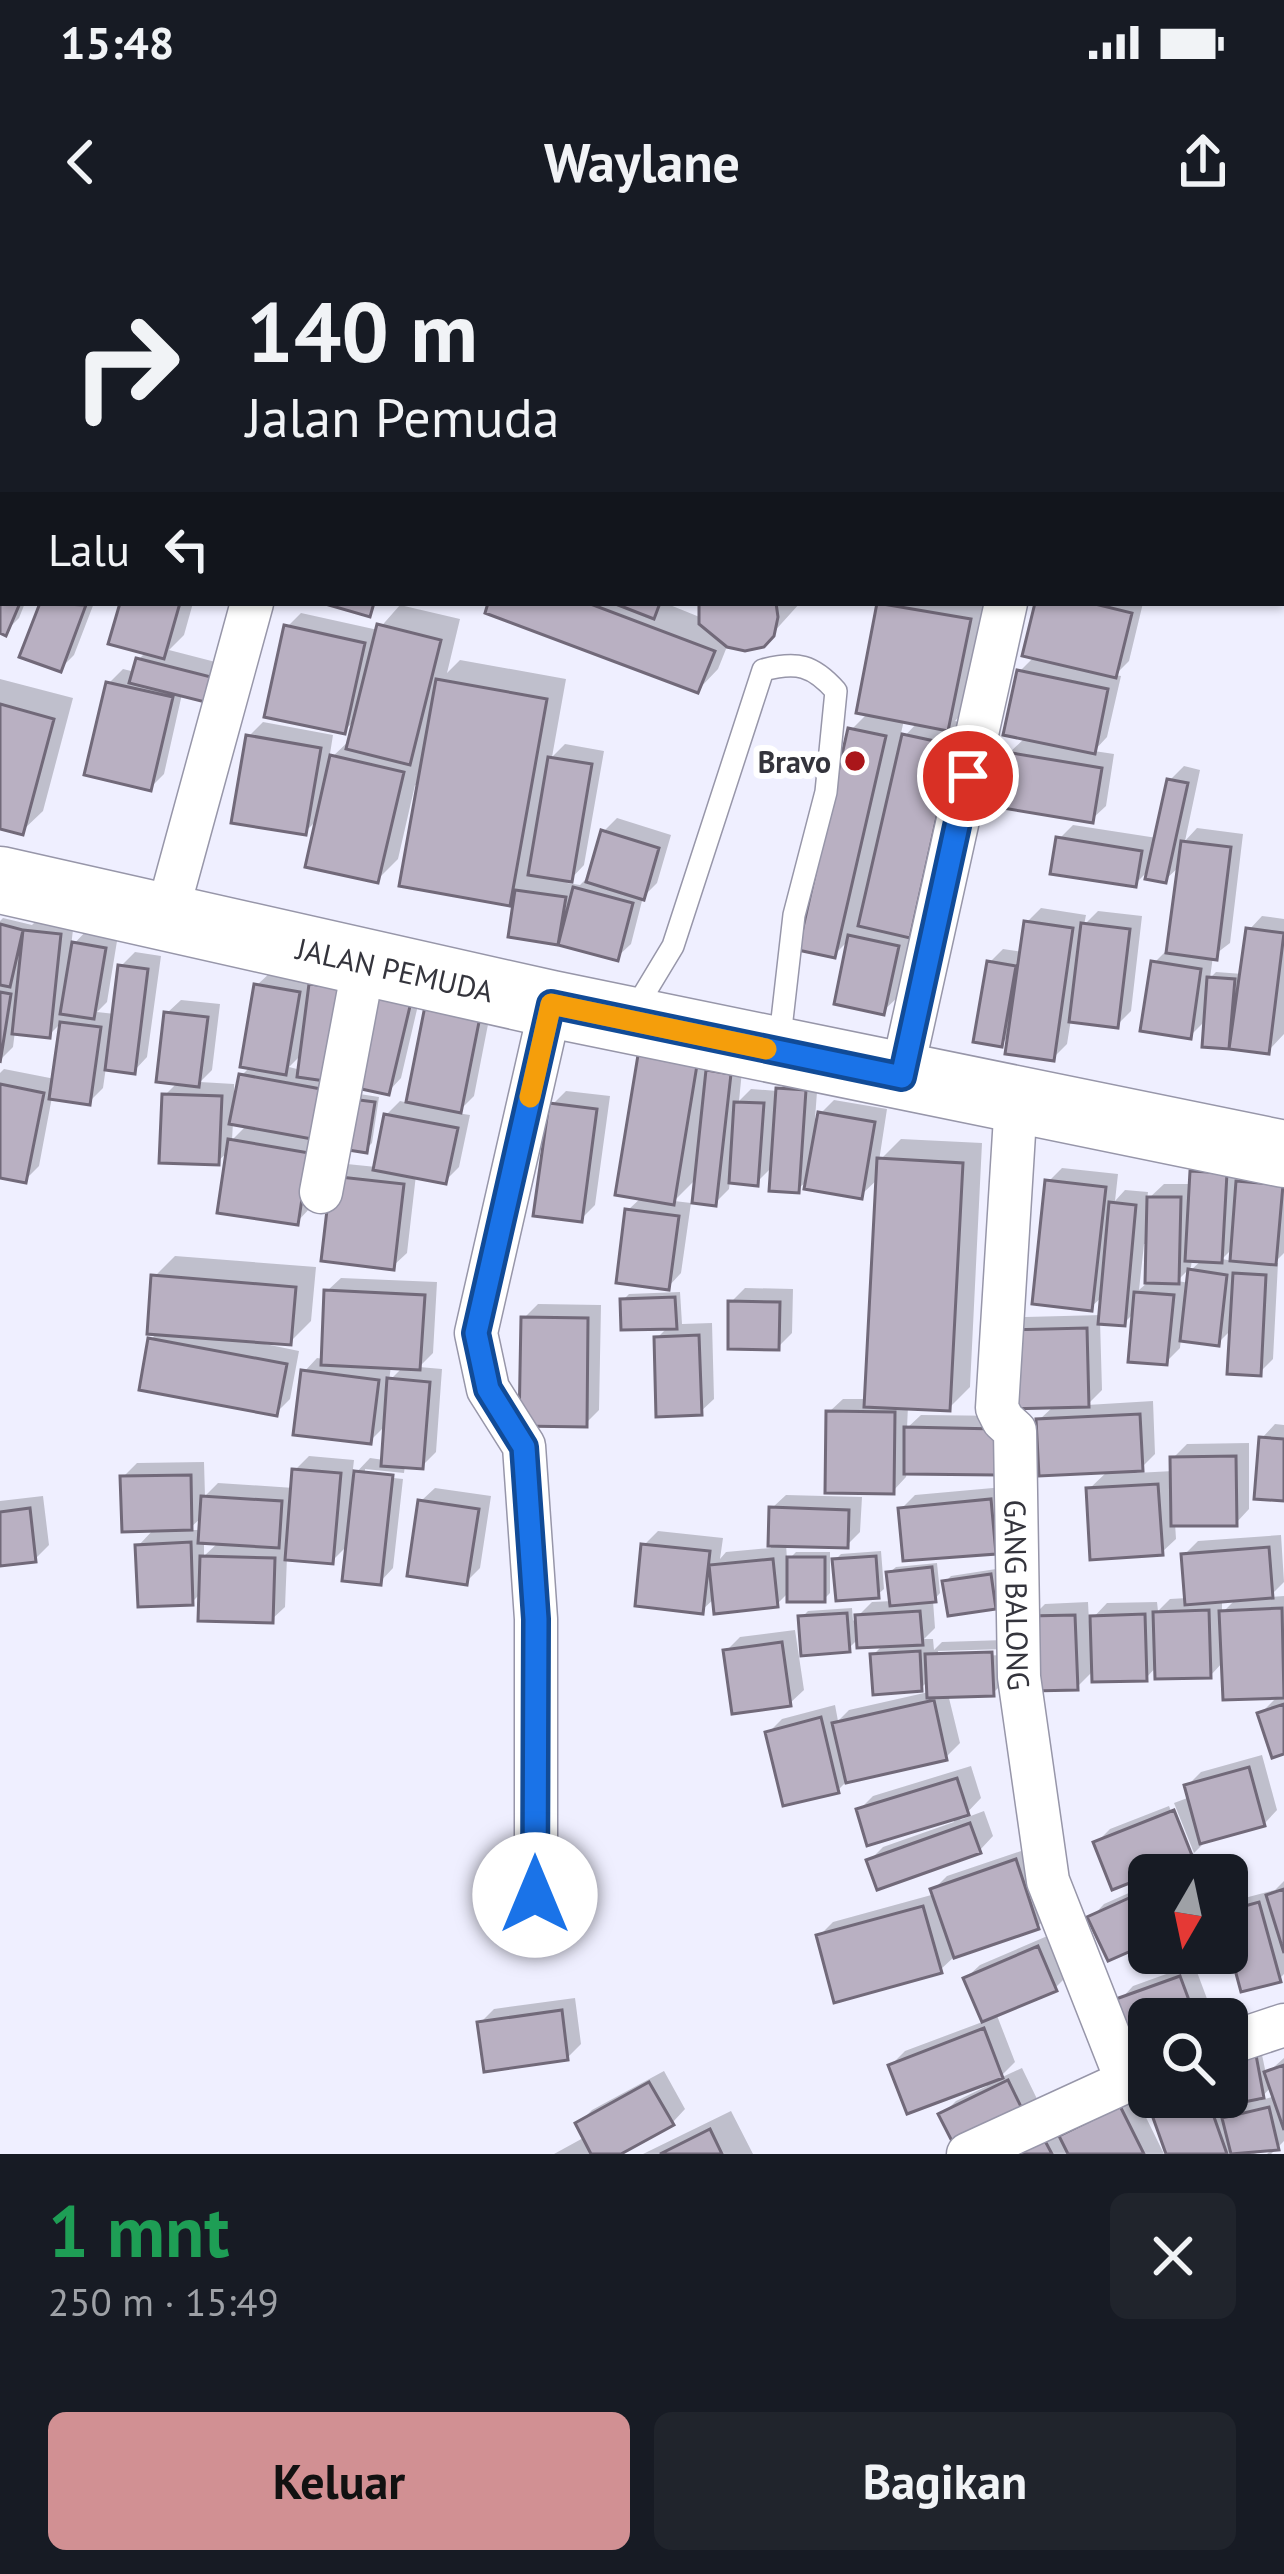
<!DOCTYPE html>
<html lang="id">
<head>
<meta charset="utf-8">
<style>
	:root { --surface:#171b24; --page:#20242c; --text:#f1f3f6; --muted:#9ea1a6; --accent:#d19093 }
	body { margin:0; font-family:"PT Sans",sans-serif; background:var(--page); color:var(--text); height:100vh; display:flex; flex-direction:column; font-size:45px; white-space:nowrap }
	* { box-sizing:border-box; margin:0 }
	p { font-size:39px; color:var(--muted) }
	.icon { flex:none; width:66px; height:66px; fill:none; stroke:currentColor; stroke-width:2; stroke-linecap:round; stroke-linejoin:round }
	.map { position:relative; height:1914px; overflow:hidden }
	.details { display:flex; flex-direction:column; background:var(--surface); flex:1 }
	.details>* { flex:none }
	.top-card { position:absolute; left:0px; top:0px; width:1284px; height:366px; box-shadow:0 3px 9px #0004; background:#171b24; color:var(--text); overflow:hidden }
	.needle { width:78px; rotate:189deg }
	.fabs { position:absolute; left:1128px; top:1614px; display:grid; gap:24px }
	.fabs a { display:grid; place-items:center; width:120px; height:120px; border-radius:18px; background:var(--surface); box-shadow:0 3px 9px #0004; font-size:60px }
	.pin { position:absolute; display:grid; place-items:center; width:102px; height:102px; color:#fff; margin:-51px; border:6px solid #fff; border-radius:50%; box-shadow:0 3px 12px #0007 }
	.me { position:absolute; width:132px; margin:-66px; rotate:0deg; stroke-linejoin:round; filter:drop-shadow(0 0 9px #0008) }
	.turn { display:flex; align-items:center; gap:42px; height:252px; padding:0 48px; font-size:54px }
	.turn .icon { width:156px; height:156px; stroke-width:2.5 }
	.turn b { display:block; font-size:84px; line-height:102px }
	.then { display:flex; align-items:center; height:114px; padding:0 48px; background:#0003; gap:24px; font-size:45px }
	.round { display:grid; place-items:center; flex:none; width:126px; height:126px; border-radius:18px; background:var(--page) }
	.headline { display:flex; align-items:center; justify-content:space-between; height:204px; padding:0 48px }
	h1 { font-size:72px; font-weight:700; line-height:90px; color:#1e9e55 }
	.action { display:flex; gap:24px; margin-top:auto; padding:24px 48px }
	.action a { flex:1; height:138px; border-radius:18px; background:var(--accent); color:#111; font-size:48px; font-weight:700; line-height:138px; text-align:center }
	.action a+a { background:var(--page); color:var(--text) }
	.status { display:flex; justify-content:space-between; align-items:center; height:84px; padding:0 60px; background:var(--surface); direction:ltr }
	.status svg { height:33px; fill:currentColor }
	header { display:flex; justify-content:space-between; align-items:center; height:156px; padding:0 48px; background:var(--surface); font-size:54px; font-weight:700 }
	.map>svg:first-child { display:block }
</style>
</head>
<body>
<div class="status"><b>15:48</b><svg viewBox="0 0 49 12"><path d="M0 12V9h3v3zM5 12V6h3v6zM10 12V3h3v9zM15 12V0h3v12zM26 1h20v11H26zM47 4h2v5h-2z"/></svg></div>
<header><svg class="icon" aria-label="back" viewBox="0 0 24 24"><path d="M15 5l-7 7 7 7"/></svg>Waylane<svg class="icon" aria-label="share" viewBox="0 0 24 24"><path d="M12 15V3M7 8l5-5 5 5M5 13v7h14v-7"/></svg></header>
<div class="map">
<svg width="1284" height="1914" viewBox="0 0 1284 1914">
	<rect width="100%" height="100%" fill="#efefff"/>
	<!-- shadow -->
	<path fill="#0003" fill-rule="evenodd" d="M0 0 53 3H3V124Z
		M154 0H187L184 3Z
		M253 0 443 2 510 0 509 3H252Z
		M519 0H1025L1032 3H517Z
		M0 314 3 363H25L19 378 5 392 0 390Z
		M43 363H94L74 415 60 429 23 415Z
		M123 363H193L184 395 169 410 231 426 182 454 164 534 150 548 109 443 123 429 135 432 138 420 147 411Z
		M492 363H665L702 378V363H800L763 404H728L718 429 698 450Z
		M880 363H989L968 467 955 481 972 485 930 674 911 693 897 758 883 771 850 699 834 715 851 490 868 473 859 471ZM904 480 918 482 899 502Z
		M1038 363H1143L1129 421 1115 435 1121 436 1107 497 1094 511 1114 514 1106 566 1092 579 1009 513 1026 497 1020 431 1035 416Z
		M400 365 460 379 447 433 460 420 566 439 552 517 565 504 604 511 584 625 567 643 580 645 591 634 603 592 617 578 671 595 657 643 643 657 631 704 617 717 511 695 518 654 509 662 420 546 415 545 398 619 377 640 319 578 305 592 249 496 263 482 333 495 329 520 352 498 356 479 344 491 287 387 301 373 378 390Z
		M0 439 73 458 43 571 22 591 0 586Z
		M1184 526 1200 530 1185 601 1197 588 1243 594 1230 703 1213 716 1210 738 1216 732 1243 734 1249 690 1262 676 1284 679V794L1268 811 1205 804 1207 779 1190 796 1154 723 1168 709 1181 625 1165 640 1150 629 1135 644 1059 599 1073 585 1157 598 1170 540Z
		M1041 668 1086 675 1084 685 1098 671 1142 676 1131 771 1117 785 1071 779 1067 804 1053 818 1011 794 1001 804 989 723 1003 709 1023 712 1027 682Z
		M40 677 74 681 71 707 88 689 118 695 107 762 97 772 115 774 121 726 135 712 161 716 147 817 134 831 106 827 103 848 89 862 52 857 39 926 25 940 0 935V833L4 829 55 839 63 781 49 795 15 791 13 807 0 820V681L3 678 32 685Z
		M326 731 422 748 401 838 388 852 344 842 310 968 297 982 230 910 217 922 165 855 178 842 167 773 181 760 220 764 212 830 200 842 234 844V856H238L242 835 251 826 257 745 271 732 312 739 311 746ZM303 813 301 830 289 827ZM233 882 247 885 232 900Z
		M492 764 474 856 457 873 470 875 459 927 445 941 416 935 407 1013 393 1026 324 1019 347 924 376 927 386 875 400 861 409 863 428 768Z
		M641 811 743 821 739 861 751 849 778 851 793 836 818 838 815 879 834 860 887 869 879 921 901 899 982 903 970 1147 949 1168 908 1166 907 1188 921 1175 1009 1176 907 1231 906 1237 893 1251 829 1172 843 1159H867L879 938 861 955 809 939 797 950 774 925 757 942 730 940 729 949 715 963 697 938 674 961 691 963 681 1033 668 1047 628 970 642 957Z
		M566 851 610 856 595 965 581 979 552 865Z
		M353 853 379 857 372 903 366 909Z
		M1206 918 1239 920 1238 943 1253 929 1284 931V1013L1274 1023H1278L1273 1119 1259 1133 1233 1088 1218 1103 1181 1098 1180 1108 1166 1122 1135 1072 1124 1083 1100 1081 1102 1150 1087 1165 1153 1161 1155 1214 1136 1233 1173 1231V1218L1187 1204 1249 1203V1269L1236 1283H1175L1176 1299 1162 1312 1089 1249 1109 1230 1039 1180 1055 1165 1011 1091 1025 1077 1102 1075 1104 1055 1090 1068 1048 942 1062 928 1118 934 1115 961 1125 950 1148 952 1147 960 1164 944H1192L1193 932ZM1144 1004H1149L1148 1042 1139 1050ZM1234 1007 1233 1021 1222 1019ZM1192 1018 1203 1019 1191 1030V1027L1190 1043 1177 1041 1191 1027Z
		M175 1016 316 1027 311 1081 290 1102 265 1100V1104L299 1111 290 1159 276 1173 151 1099 159 1092 154 1037Z
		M341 1038 437 1042 433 1113 419 1127 442 1129 436 1212 422 1226 405 1225 404 1233 365 1229V1235L403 1239 393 1328 380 1342 349 1304 332 1321 287 1317 285 1367 271 1380 202 1352 192 1362 138 1306 155 1288 123 1237 137 1223 204 1222 205 1256 218 1243 294 1248 295 1230 309 1216 354 1220 352 1237 370 1218 384 1220 387 1184 370 1201 304 1132 317 1118 324 1119 327 1051ZM391 1126H404L389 1141ZM203 1276 202 1290H188ZM204 1301 219 1302 204 1316Z
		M745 1048 793 1049 792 1093 778 1107 731 1062Z
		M680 1052 682 1084 712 1083 714 1159 700 1172 657 1098 669 1086 623 1060 629 1054Z
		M538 1064 601 1065 599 1170 585 1184 524 1078Z
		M1275 1184 1284 1185V1258L1262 1198Z
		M1004 1247 1009 1297 995 1311 901 1269 915 1255Z
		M435 1248 491 1256 480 1328 466 1342 421 1261Z
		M786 1255 862 1257 860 1292 847 1305 786 1303 787 1321 796 1312H830V1353L824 1359 790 1351 777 1364 716 1357 702 1370 644 1305 658 1291 723 1298 720 1319 726 1312 771 1308 772 1268Z
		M43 1256 49 1305 35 1319 0 1323V1261Z
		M1281 1295 1284 1342 1269 1357 1284 1356V1511L1261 1473 1279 1455 1224 1421 1210 1436 1157 1426 1146 1438 1095 1429 1077 1447 1031 1378 1045 1364 1088 1362 1089 1382 1107 1363 1157 1362 1158 1371 1170 1359 1187 1358 1184 1315 1198 1301ZM1237 1358 1222 1373V1359Z
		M881 1311 884 1349 877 1355 835 1320 841 1314Z
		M937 1323 940 1353 933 1361 935 1388 924 1399H933L934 1410 942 1402 1005 1400V1409L938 1411V1417L1006 1415 1007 1439 993 1453 948 1454 960 1503 946 1517 849 1539 838 1550 768 1493 782 1479 835 1465 838 1481 849 1470 933 1451 929 1440 921 1448 873 1415 884 1404 859 1398 848 1409 802 1377 808 1371 852 1368 853 1381 872 1362 892 1361 889 1333 896 1327Z
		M996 1329 1001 1360 994 1366 945 1342 951 1336Z
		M795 1390 804 1450 790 1463 726 1411 740 1397Z
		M1262 1515 1277 1570 1264 1584 1205 1602 1194 1613 1174 1563 1190 1557 1187 1546 1201 1532Z
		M971 1526 981 1558 960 1580 984 1571 993 1596 980 1610 870 1620 883 1607 954 1582 952 1577 859 1570 873 1556Z
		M1169 1566 1187 1613H1194L1191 1615 1096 1603 1110 1589Z
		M1030 1608 1052 1672 1038 1686 954 1717 940 1730 819 1696 833 1682 935 1654 933 1650 947 1636Z
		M1284 1641V1734L1279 1739 1227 1688V1670L1237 1660 1275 1650Z
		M1149 1644V1700L1091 1678 1104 1664Z
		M1052 1694 1069 1734 1055 1748 996 1773 1015 1822 998 1839 1022 1828 1038 1861 1025 1874 942 1875 956 1861 987 1846 985 1841 891 1825 905 1811 985 1781 966 1738 980 1725Z
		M1194 1724 1212 1772 1206 1779H1149V1805L1120 1760 1133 1746Z
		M575 1758 581 1804 567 1818 480 1783 494 1769Z
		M1261 1810 1266 1834 1284 1818V1901L1271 1914H1267L1273 1908 1254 1914H1169L1149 1857H1227V1817ZM1272 1846 1275 1856 1258 1861Z
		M664 1831 685 1869 672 1883 615 1914H554L585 1897 578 1884 592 1870Z
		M1135 1855 1164 1914H1005L1058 1888 1063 1896 1076 1883Z
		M731 1871 753 1914H643Z"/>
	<!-- building -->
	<path fill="#b9b0c2" stroke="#716979" stroke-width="3" d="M65 0H113L117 3H69Z
		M250 0H322L336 3H249Z
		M441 0H506L439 3Z
		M516 0H614L514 3Z
		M622 0H941L947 3H620Z
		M0 5 3 6V128L0 126Z
		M0 333 3 363H20L6 396 0 393Z
		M40 363 86 365 61 432 19 417Z
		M120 363H180L164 419 108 404Z
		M322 363H374L370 377Z
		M488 363H588L715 411 698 453 485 373Z
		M613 363H660L654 379Z
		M699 363H776L778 377 774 396 764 407 745 411 727 407 699 384Z
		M877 363 971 379 948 491 856 473Z
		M1035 363H1091L1132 373 1116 438 1022 416Z
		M377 384 441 400 410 525 346 509Z
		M284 385 365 403 345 494 264 477Z
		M136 418 219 439 213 464 129 443Z
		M1017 430 1108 449 1095 514 1003 495Z
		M436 439 547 459 510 666 399 646Z
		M106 442 173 457 151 551 84 535Z
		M0 464 54 479 23 595 0 589Z
		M848 488 886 496 835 718 798 710Z
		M902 494 953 505 910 698 858 686Z
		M246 495 321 508 306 595 231 583Z
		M1006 512 1102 528 1093 583 997 567Z
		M330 515 404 532 378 643 305 627Z
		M548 517 592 524 572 642 528 635Z
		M1167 539 1188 543 1166 643 1145 639Z
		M601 590 659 608 644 660 586 642Z
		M1056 597 1142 611 1136 647 1050 634Z
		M1181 601 1231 607 1217 720 1166 713Z
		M573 647 633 663 618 721 558 705Z
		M515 650 566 657 558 705 508 697Z
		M1024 681 1073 688 1054 821 1005 814Z
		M1081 683 1130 689 1118 788 1069 782Z
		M0 684 23 690 10 747 0 745Z
		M1246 688 1284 693 1269 814 1229 809Z
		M23 690 61 694 50 798 12 794Z
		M848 695 899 706 884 775 834 764Z
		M72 702 106 708 94 779 60 774Z
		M987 721 1016 726 1002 807 973 802Z
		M1151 721 1201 729 1191 799 1140 791Z
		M118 725 148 729 135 834 105 830Z
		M1207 737 1235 739 1229 809 1202 807Z
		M254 744 300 752 286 835 240 827Z
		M309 744 344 748 332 842 297 837Z
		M365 751 411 762 389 855 343 845Z
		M0 752 11 754 0 823Z
		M425 766 480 777 461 873 406 862Z
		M164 772 208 777 199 847 156 842Z
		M60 782 101 787 90 865 49 859Z
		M639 809 698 819 674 965 615 955Z
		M706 830 731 834 716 966 692 963Z
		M239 834 332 851 323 901 229 884Z
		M0 844 44 853 26 943 0 938Z
		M776 848 806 850 799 953 769 951Z
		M162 854 222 856 219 925 159 923Z
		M344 858 375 862 367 913 336 908Z
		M734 862 764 863 758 946 729 943Z
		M549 863 597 869 582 982 533 976Z
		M818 872 875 882 862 959 804 949Z
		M384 874 458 888 446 944 373 930Z
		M228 899 309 913 298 985 217 973Z
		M877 918 963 923 950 1171 864 1167Z
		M1190 931 1227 933 1222 1023 1185 1021Z
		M331 936 404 944 394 1030 321 1021Z
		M1045 940 1106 947 1092 1071 1032 1064Z
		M1236 941 1283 945 1276 1025 1230 1021Z
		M1147 957H1181L1179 1044 1145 1043Z
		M1109 962 1136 965 1125 1086 1098 1084Z
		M625 969 679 976 669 1050 616 1043Z
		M1188 1029 1227 1035 1219 1106 1180 1101Z
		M1233 1033 1266 1035 1261 1136 1227 1134Z
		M151 1035 296 1047 291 1105 147 1094Z
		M324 1050 425 1055 420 1130 321 1125Z
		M1134 1052 1174 1055 1167 1125 1128 1122Z
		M675 1057 677 1089 621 1090 620 1059Z
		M728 1061 780 1062 779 1110 728 1109Z
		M521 1077 588 1078 587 1187 519 1186Z
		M1087 1088 1089 1167 1010 1169 1008 1090Z
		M699 1095 702 1175 656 1177 654 1097Z
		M148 1098 287 1124 277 1176 139 1150Z
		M301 1130 379 1140 371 1204 293 1195Z
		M387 1138 430 1142 423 1229 381 1226Z
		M826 1171 895 1172 894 1254 825 1253Z
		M1140 1174 1143 1231 1039 1236 1036 1179Z
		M904 1187 997 1189V1235L904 1234Z
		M1259 1197 1284 1199V1261L1254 1259Z
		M1236 1216 1237 1286H1171L1170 1217Z
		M292 1229 341 1233 333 1324 285 1320Z
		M354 1231 393 1235 381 1345 342 1341Z
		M191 1235 192 1290 122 1292 120 1236Z
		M1158 1244 1163 1315 1090 1320 1086 1248Z
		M201 1256 282 1261 279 1308 198 1303Z
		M991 1259 996 1314 903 1321 898 1268Z
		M418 1260 479 1269 467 1345 407 1336Z
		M769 1267 849 1270 848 1308 768 1306Z
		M30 1268 36 1322 0 1326V1272Z
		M191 1302 193 1365 138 1367 135 1305Z
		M641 1304 710 1311 703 1374 635 1366Z
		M1269 1307 1273 1358 1185 1365 1181 1314Z
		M200 1316 275 1318 273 1383 198 1381Z
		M876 1316 879 1358 836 1361 832 1319Z
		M787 1317H825V1362H787Z
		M773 1319 778 1367 714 1374 709 1325Z
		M932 1327 936 1362 890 1366 886 1332Z
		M991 1334 996 1369 948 1376 942 1341Z
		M1282 1368 1284 1458 1223 1460 1219 1371Z
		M1209 1370 1211 1438 1155 1439 1153 1372Z
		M920 1371 923 1405 857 1408 855 1375Z
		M847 1373 850 1412 801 1416 798 1376Z
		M1145 1374 1147 1441 1092 1442 1090 1376Z
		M1075 1375 1078 1450 1031 1451 1028 1376Z
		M782 1402 791 1466 732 1474 723 1410Z
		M920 1411 922 1451 873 1455 870 1414Z
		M992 1412 994 1456 927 1458 925 1414Z
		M934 1460 947 1520 846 1543 832 1483Z
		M1284 1464V1514L1272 1518 1257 1473Z
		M821 1477 839 1553 783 1566 765 1492Z
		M1249 1527 1265 1586 1200 1604 1184 1545Z
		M957 1538 969 1575 867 1606 856 1569Z
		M1174 1570 1193 1618 1112 1650 1093 1602Z
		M970 1583 981 1613 877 1650 866 1620Z
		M1016 1619 1039 1689 954 1718 930 1649Z
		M1149 1649V1703L1108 1721 1087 1677Z
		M1284 1649V1713L1266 1655Z
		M1259 1662 1281 1742 1241 1752 1227 1700V1671Z
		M923 1666 942 1733 834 1763 816 1695Z
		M1038 1706 1057 1751 982 1782 963 1738Z
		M1180 1736 1196 1779H1149V1808L1137 1813 1116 1759Z
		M562 1770 568 1820 484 1832 477 1782Z
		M984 1788 1003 1838 907 1874 888 1825Z
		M1256 1815 1264 1858 1224 1866 1227 1820Z
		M1284 1825V1890L1264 1832Z
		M1008 1840 1026 1877 957 1911 938 1874Z
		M649 1842 674 1885 621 1914H591L575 1883Z
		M1149 1848V1857H1207L1227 1914H1166L1143 1850Z
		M1120 1866 1144 1914H1068L1059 1896Z
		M1269 1867 1279 1910 1231 1914 1222 1878Z
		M710 1889 722 1914H660Z
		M1044 1899 1052 1914H1014Z"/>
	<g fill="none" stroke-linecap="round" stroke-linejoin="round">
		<defs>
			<path id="service" d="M632 774 673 706 763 430C797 421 813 425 836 451L826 552 794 675 779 806"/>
			<g id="minor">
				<path d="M1011 0 1019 3"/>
				<path d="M1124 3 1126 0"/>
				<path d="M166 677 252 363"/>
				<path d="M901 837 1006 363"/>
				<path id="s1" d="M1016 861 997 1168 1003 1180 1015 1191 1019 1437 1048 1641 1126 1839"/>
				<path d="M321 952 364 723"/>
				<path d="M536 1693V1379L524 1206 488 1149 476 1093 551 764"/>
				<path d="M1227 1804 1284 1785"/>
				<path d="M968 1914 1149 1831"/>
			</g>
			<g id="primary">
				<path id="s2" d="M0 640 551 764 1284 914"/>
			</g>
		</defs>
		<!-- service casing -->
		<use href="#service" stroke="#9796a9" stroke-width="24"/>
		<!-- minor casing -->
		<use href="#minor" stroke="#9796a9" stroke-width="45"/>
		<!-- primary casing -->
		<use href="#primary" stroke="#9796a9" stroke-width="69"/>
		<!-- service -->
		<use href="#service" stroke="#fff" stroke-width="21"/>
		<!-- minor -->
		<use href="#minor" stroke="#fff" stroke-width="42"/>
		<!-- primary -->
		<use href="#primary" stroke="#fff" stroke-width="66"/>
	</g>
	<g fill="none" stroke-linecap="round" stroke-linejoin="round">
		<defs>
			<path id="route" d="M535 1655 536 1379 524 1207 488 1149 476 1093 551 764 902 837 968 536"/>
		</defs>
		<!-- route casing -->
		<use href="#route" stroke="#114b97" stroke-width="30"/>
		<!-- route -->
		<use href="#route" stroke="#1a73e8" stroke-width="21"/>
		<!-- slow -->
		<path stroke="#f59e0b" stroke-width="21" d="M530 857 551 764 766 809"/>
	</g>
	<!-- markers -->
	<circle fill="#aa161a" stroke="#fff" stroke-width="4.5" cx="855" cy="521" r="12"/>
	<g text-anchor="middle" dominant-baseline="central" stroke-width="12" stroke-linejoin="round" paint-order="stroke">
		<!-- poi labels -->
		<g font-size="30" font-weight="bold" fill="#34343c" stroke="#fff" text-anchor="end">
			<text x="831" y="521">Bravo</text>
		</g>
		<!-- street labels -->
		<g font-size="30" fill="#34343c" stroke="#fff">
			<text stroke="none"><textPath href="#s2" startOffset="405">JALAN PEMUDA</textPath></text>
			<text stroke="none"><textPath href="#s1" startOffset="501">GANG BALONG</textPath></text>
		</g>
	</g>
</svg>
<div class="fabs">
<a><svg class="needle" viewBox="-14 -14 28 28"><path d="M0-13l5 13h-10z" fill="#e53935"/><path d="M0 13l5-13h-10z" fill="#9ea1a6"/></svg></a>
<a><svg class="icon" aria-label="search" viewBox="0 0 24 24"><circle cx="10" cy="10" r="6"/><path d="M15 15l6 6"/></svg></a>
</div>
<div class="pin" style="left:968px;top:536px;background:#d93025"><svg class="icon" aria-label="arrive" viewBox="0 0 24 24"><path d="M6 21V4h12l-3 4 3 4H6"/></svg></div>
<svg class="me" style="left:535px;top:1655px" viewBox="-20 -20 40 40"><circle r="19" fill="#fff"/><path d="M0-13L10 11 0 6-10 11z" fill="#1a73e8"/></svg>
<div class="top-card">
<div class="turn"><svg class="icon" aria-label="right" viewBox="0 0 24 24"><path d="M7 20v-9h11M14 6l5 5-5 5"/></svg><div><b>140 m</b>Jalan Pemuda</div></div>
<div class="then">Lalu<svg class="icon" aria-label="left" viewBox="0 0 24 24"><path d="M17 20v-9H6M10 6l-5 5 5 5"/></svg></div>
</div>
</div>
<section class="details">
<div class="headline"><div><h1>1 mnt</h1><p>250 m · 15:49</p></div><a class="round"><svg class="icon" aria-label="close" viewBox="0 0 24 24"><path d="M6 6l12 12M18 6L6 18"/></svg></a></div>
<div class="action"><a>Keluar</a><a>Bagikan</a></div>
</section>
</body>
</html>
